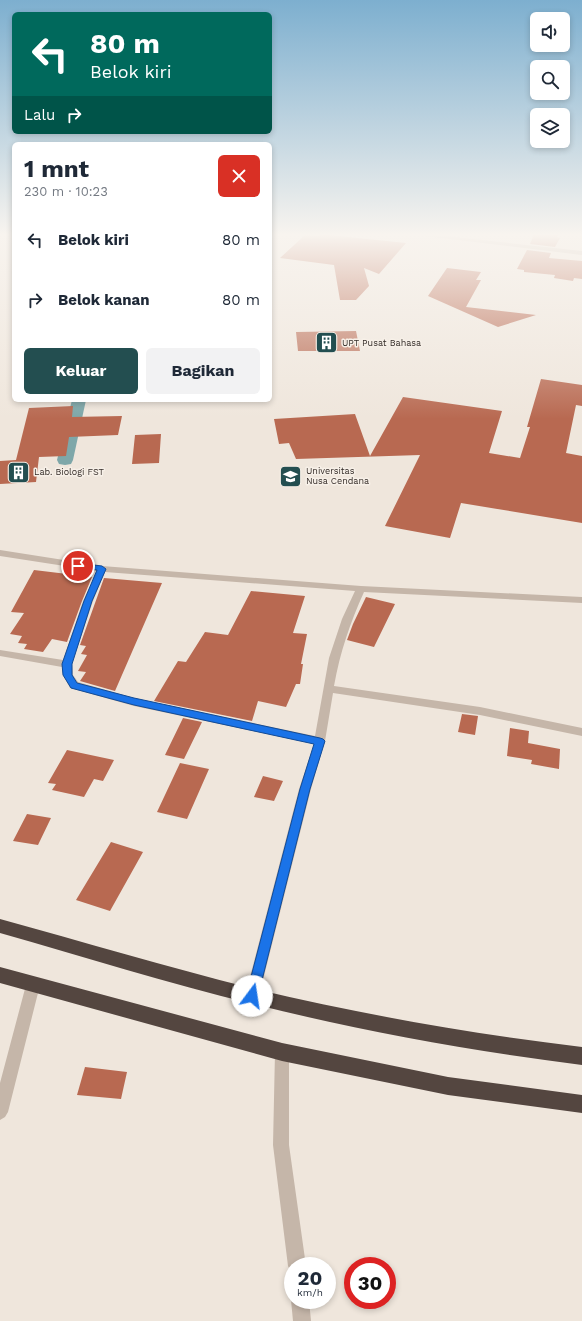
<!DOCTYPE html>
<html lang="id">
<head>
<meta charset="utf-8">
<style>
	:root { --surface:#fff; --page:#f2f2f3; --text:#1f2937; --muted:#747a83; --accent:#234e50 }
	body { margin:0; font-family:"Work Sans",sans-serif; background:var(--page); color:var(--text); height:100vh; display:flex; flex-direction:column; font-size:15px; white-space:nowrap }
	* { box-sizing:border-box; margin:0 }
	p { font-size:13px; color:var(--muted) }
	.icon { flex:none; width:22px; height:22px; fill:none; stroke:currentColor; stroke-width:2; stroke-linecap:round; stroke-linejoin:round }
	.map { position:relative; flex:1; overflow:hidden }
	.drawer { position:absolute; left:12px; top:142px; width:260px; height:260px; display:flex; flex-direction:column; background:var(--surface); border-radius:6px; box-shadow:0 2px 6px #0003 }
	.drawer>* { flex:none }
	.hud { position:absolute; left:12px; top:12px; width:260px; height:122px; border-radius:6px; box-shadow:0 2px 6px #0003; background:#00695c; color:#fff; overflow:hidden }
	.fabs { position:absolute; left:530px; top:12px; display:grid; gap:8px }
	.fabs a { display:grid; place-items:center; width:40px; height:40px; border-radius:6px; background:var(--surface); box-shadow:0 2px 6px #0003; font-size:20px }
	.speed { position:absolute; left:284px; top:1257px; display:flex; gap:8px; font-size:20px; font-weight:700; text-align:center }
	.speed>* { display:grid; place-content:center; width:52px; height:52px; border-radius:50%; background:var(--surface); box-shadow:0 2px 6px #0003; line-height:1 }
	.speed small { font-size:10px; font-weight:400 }
	.speed .limit { border:6px solid #d22; background:#fff; color:#111 }
	.pin { position:absolute; display:grid; place-items:center; width:34px; height:34px; color:#fff; margin:-17px; border:2px solid #fff; border-radius:50%; box-shadow:0 1px 4px #0007 }
	.me { position:absolute; width:44px; margin:-22px; rotate:14deg; stroke-linejoin:round; filter:drop-shadow(0 0 3px #0008) }
	.turn { display:flex; align-items:center; gap:14px; height:84px; padding:0 12px; font-size:18px }
	.turn .icon { width:52px; height:52px; stroke-width:2.5 }
	.turn b { display:block; font-size:28px; line-height:34px }
	.then { display:flex; align-items:center; height:38px; padding:0 12px; background:#0003; gap:8px; font-size:15px }
	.round { display:grid; place-items:center; flex:none; width:42px; height:42px; border-radius:6px; background:var(--page) }
	.head { display:flex; align-items:center; justify-content:space-between; height:68px; padding:0 12px }
	h1 { font-size:24px; font-weight:700; line-height:30px }
	.primary-button { display:flex; gap:8px; margin-top:auto; padding:8px 12px }
	.primary-button a { flex:1; height:46px; border-radius:6px; background:var(--accent); color:#fff; font-size:16px; font-weight:700; line-height:46px; text-align:center }
	.primary-button a+a { background:var(--page); color:var(--text) }
	ul { padding:0; list-style:none }
	li { display:flex; align-items:center; gap:12px; height:60px; padding:0 12px }
	li div { flex:1 }
	li b { display:block; font-size:15px }
	li em { font-style:normal }
	.map>svg:first-child { display:block }
</style>
</head>
<body>
<div class="map">
<svg width="582" height="1321" viewBox="0 0 582 1321">
	<rect width="100%" height="100%" fill="#efe6dc"/>
	<g fill="none" stroke-linecap="round" stroke-linejoin="round">
		<!-- canal -->
		<path fill="#7ea7a9" fill-rule="evenodd" d="M72 400H86L73 460 71 464 65 465 59 464 57 460Z"/>
	</g>
	<!-- building -->
	<path fill="#b86951" d="M321 234 367 239 406 243 379 274 364 268 369 286 356 300H340L334 265 280 258 305 235 319 236Z
		M534 234H559L557 237 560 238 555 247 530 244Z
		M527 250 551 253 549 258 582 261V279L574 278 573 281 554 278 555 275 524 272V270L517 269Z
		M447 268 481 272 476 280H481L466 307 536 315 498 327 428 296Z
		M356 331 360 351H298L296 332Z
		M541 379 582 385V406L576 405 566 453 582 456V523L461 503 450 538 385 526 420 455 296 459 289 443 279 444 274 419 355 414 370 456 403 397 502 411 489 453 520 458 530 427H527Z
		M73 406 72 417 122 416 118 435 69 437 66 456 39 457 36 482 0 484V461L16 460 29 408Z
		M161 434 159 463 132 464 135 435Z
		M34 570 92 577 82 601 67 642 52 639 43 652 24 649 27 644 18 643 22 636 10 634 24 613 11 612Z
		M104 578 162 583 115 691 80 681 86 672 78 671 87 655 81 654 86 646 80 645Z
		M251 591 305 596 293 633 307 634 301 664H303L300 684H296L286 707 258 701 252 721 154 701 178 661 186 662 205 632 228 635Z
		M366 597 395 604 374 647 347 640 353 624Z
		M462 714 478 716 475 735 458 732Z
		M183 718 202 722 184 759 165 755Z
		M510 728 529 731 528 743 560 749 559 769 531 764 532 760 507 756Z
		M67 750 114 760 103 781 94 779 84 797 52 790 56 784 48 783Z
		M180 763 209 769 187 819 157 812Z
		M263 776 283 781 274 801 254 797Z
		M27 814 51 818 38 845 13 841Z
		M111 842 143 852 110 911 76 900Z
		M85 1067 127 1072 121 1099 77 1095Z"/>
	<g fill="none" stroke-linecap="round" stroke-linejoin="round">
		<!-- street -->
		<path fill="#c5b6a9" fill-rule="evenodd" d="M414 234H427L582 251V255L416 235Z
			M0 550 102 566 361 586 582 597V603L364 592C350 623 340 652 334 686L480 707 582 728V736L480 715 333 693 325 741 311 789 259 996 257 1001 252 1003 247 1001 245 996 299 789 314 744 134 706 70 688 63 675 62 667 0 656V650L63 660 83 601 97 571 0 556ZM105 572 355 591 342 619 329 658 315 736 134 698 78 682 73 675 72 664 93 601Z
			M33 978 38 980 40 985 8 1112 5 1117 0 1120V1083L26 985 28 980Z
			M282 1045 287 1047 289 1052V1145L306 1266H293V1273L291 1272 288 1266 273 1145 275 1052 277 1047Z
			M293 1295V1300H309L311 1321H293L291 1300Z"/>
		<!-- highway -->
		<path fill="#544640" fill-rule="evenodd" d="M0 919C84 942 167 967 251 988 360 1014 471 1034 582 1047V1065C471 1051 361 1031 253 1004 168 983 84 957 0 933Z
			M0 967 282 1043 448 1077 582 1095V1113L448 1095 282 1061 0 983Z"/>
	</g>
	<!-- sky -->
	<linearGradient id="sky" x2="0" y2="1"><stop stop-color="#7dafcf"/><stop offset="0.56" stop-color="#f8f4ef"/><stop offset="1" stop-color="#f8f4ef" stop-opacity="0"/></linearGradient>
	<rect width="582" height="419" fill="url(#sky)"/>
	<!-- route -->
	<path fill="#1a73e8" stroke="#114b97" d="M78 563 102 566 106 569 92 601 72 664V675L77 683 134 698 320 738 323 739 325 741 310 789 257 1000 252 1002 248 1000 246 996 300 789 314 744 134 705 71 688 63 675 62 664 84 601 97 570 75 567 74 566Z"/>
	<!-- icons -->
	<defs>
		<symbol id="building-square" viewBox="-11 -11 22 22"><rect x="-9" y="-9" width="18" height="18" rx="4" fill="#234e50" stroke="#f7f0e8"/><path d="M-4-6H4V6H1V3H-1V6H-4ZM-2.5-4.3h1.7v1.8h-1.7ZM.8-4.3h1.7v1.8H.8ZM-2.5-1h1.7V.8h-1.7ZM.8-1h1.7V.8H.8Z" fill="#fff"/></symbol>
		<symbol id="university-square" viewBox="-11 -11 22 22"><rect x="-9" y="-9" width="18" height="18" rx="4" fill="#234e50" stroke="#f7f0e8"/><path d="M0-5L7-2L0 1L-7-2ZM-4 1L0 2.5L4 1V4Q0 6-4 4Z" fill="#fff"/></symbol>
	</defs>
	<g fill-rule="evenodd">
		<use href="#building-square" x="314" y="330" width="25" height="25"/>
		<use href="#building-square" x="6" y="460" width="25" height="25"/>
		<use href="#university-square" x="278" y="464" width="25" height="25"/>
	</g>
	<g text-anchor="middle" dominant-baseline="central" stroke-width="3" stroke-linejoin="round" paint-order="stroke">
		<!-- far-poi labels -->
		<g font-size="9" fill="#342c28" stroke="#f7f0e8" text-anchor="start">
			<text x="342" y="343">UPT Pusat Bahasa</text>
			<text x="306" y="471">Universitas<tspan x="306" dy="10">Nusa Cendana</tspan></text>
			<text x="34" y="472">Lab. Biologi FST</text>
		</g>
	</g>
</svg>
<div class="fabs">
<a><svg class="icon" aria-label="sound" viewBox="0 0 24 24"><path d="M4 9h4l5-4v14l-5-4H4zM17 9q2 3 0 6"/></svg></a>
<a><svg class="icon" aria-label="search" viewBox="0 0 24 24"><circle cx="10" cy="10" r="6"/><path d="M15 15l6 6"/></svg></a>
<a><svg class="icon" aria-label="layers" viewBox="0 0 24 24"><path d="M12 4l9 5-9 5-9-5zM3 14l9 5 9-5"/></svg></a>
</div>
<div class="speed"><div>20<small>km/h</small></div><div class="limit">30</div></div>
<div class="pin" style="left:78px;top:566px;background:#d93025"><svg class="icon" aria-label="arrive" viewBox="0 0 24 24"><path d="M6 21V4h12l-3 4 3 4H6"/></svg></div>
<svg class="me" style="left:252px;top:996px" viewBox="-20 -20 40 40"><circle r="19" fill="#fff"/><path d="M0-13L10 11 0 6-10 11z" fill="#1a73e8"/></svg>
<div class="hud">
<div class="turn"><svg class="icon" aria-label="left" viewBox="0 0 24 24"><path d="M17 20v-9H6M10 6l-5 5 5 5"/></svg><div><b>80 m</b>Belok kiri</div></div>
<div class="then">Lalu<svg class="icon" aria-label="right" viewBox="0 0 24 24"><path d="M7 20v-9h11M14 6l5 5-5 5"/></svg></div>
</div>
<section class="drawer">
<div class="head"><div><h1>1 mnt</h1><p>230 m · 10:23</p></div><a class="round" style="background:#d93025;color:#fff"><svg class="icon" aria-label="close" viewBox="0 0 24 24"><path d="M6 6l12 12M18 6L6 18"/></svg></a></div>
<ul>
<li><svg class="icon" aria-label="left" viewBox="0 0 24 24"><path d="M17 20v-9H6M10 6l-5 5 5 5"/></svg><div><b>Belok kiri</b></div><em>80 m</em></li>
<li><svg class="icon" aria-label="right" viewBox="0 0 24 24"><path d="M7 20v-9h11M14 6l5 5-5 5"/></svg><div><b>Belok kanan</b></div><em>80 m</em></li>
</ul>
<div class="primary-button"><a>Keluar</a><a>Bagikan</a></div>
</section>
</div>
</body>
</html>
